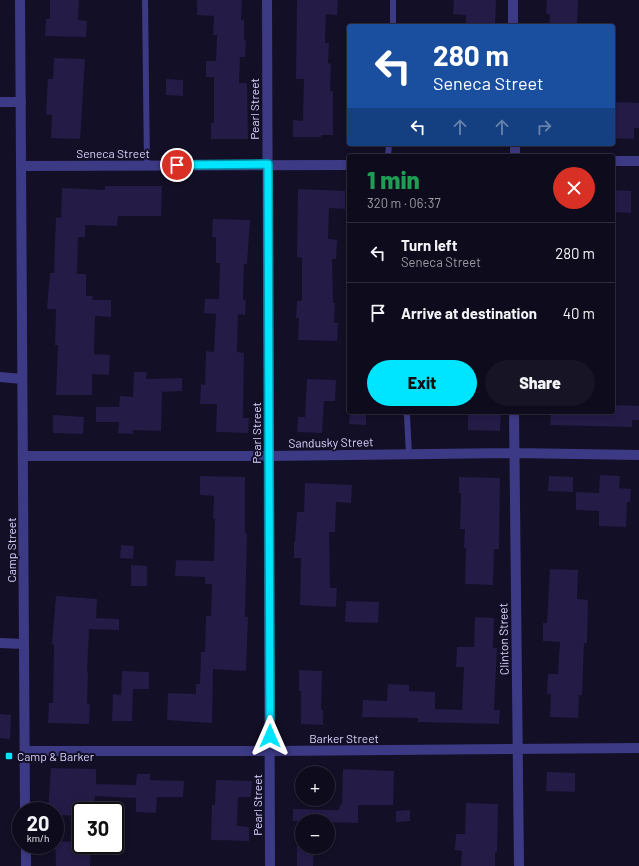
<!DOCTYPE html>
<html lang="en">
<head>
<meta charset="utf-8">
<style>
	:root { --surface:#0e0b1c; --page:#171425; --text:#f1f3f6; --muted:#9b9ba3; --line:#2e2b3b; --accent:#00e5ff }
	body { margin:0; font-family:Barlow,sans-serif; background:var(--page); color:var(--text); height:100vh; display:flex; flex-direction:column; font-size:15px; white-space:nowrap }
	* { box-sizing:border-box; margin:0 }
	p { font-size:13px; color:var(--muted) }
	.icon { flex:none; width:22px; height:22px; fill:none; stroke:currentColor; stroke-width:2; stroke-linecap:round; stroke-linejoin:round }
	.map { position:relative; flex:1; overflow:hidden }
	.drawer { position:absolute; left:347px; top:154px; width:268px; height:260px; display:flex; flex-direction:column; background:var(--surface); border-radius:4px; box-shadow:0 2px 6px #0003,0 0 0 1px var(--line) }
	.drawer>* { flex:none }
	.banner { position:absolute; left:347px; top:24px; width:268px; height:122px; border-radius:4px; box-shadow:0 2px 6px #0003,0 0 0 1px var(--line); background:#1a4fa0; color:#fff; overflow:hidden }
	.tools { position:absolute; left:295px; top:766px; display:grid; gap:8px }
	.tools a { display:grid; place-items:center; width:40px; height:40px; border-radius:50%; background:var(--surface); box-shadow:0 2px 6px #0003,0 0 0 1px var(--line); font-size:20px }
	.speed { position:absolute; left:12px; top:802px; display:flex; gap:8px; font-size:20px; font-weight:700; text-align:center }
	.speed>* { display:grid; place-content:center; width:52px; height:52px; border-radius:50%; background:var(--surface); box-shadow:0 2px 6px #0003,0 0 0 1px var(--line); line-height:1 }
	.speed small { font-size:10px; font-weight:400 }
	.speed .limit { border:2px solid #111; border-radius:6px; background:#fff; color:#111 }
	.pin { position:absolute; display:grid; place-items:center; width:34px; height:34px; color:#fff; margin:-17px; border:2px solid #fff; border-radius:50%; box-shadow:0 1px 4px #0007 }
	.me { position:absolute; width:44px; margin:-22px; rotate:0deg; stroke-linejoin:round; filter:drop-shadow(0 0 3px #0008) }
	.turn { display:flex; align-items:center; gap:14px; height:84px; padding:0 20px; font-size:18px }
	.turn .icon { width:52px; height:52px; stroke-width:2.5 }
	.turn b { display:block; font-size:28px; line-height:34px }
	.lanes { display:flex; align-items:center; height:38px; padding:0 20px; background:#0003; justify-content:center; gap:20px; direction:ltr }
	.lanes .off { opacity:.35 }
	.round { display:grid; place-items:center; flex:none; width:42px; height:42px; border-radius:21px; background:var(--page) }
	.summary { display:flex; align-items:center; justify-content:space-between; height:68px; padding:0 20px }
	h1 { font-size:24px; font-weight:800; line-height:30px; color:#1e9e55 }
	.action { display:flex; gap:8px; margin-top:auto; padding:8px 20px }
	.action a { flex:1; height:46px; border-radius:24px; background:var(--accent); color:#111; font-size:16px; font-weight:800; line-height:46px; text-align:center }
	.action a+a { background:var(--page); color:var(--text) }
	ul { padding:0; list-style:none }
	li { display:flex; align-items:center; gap:12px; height:60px; padding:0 20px; border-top:1px solid var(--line) }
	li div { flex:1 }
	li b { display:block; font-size:15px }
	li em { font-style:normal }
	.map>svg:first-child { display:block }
</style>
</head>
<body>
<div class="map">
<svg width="639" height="866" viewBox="0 0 639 866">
	<rect width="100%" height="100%" fill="#130f26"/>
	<!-- building -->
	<path fill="#241b47" d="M50 0H79L78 20 87 21 86 37 45 36 46 19H50Z
		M197 0H242L241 20H244V40H246L245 57H240L239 83H247L248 139H211V123H214V77H206V61H216L217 35H213L214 16 197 15Z
		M297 0H338L337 15 326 14 325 43H329L328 63 331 64 330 91H333V135H321V137H293V120L303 121 304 79H296Z
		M454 0H496L495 26H466V15L453 14Z
		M547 0H578L577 26H549L550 14H546Z
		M54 58 85 59 80 139 51 138 52 115 46 114 48 79H53Z
		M166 79 183 80V96L166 95Z
		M614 102 639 103V128H634V139L613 138Z
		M105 186H162L161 216H118L117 226 85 225V237H78L77 274H86V296H93L92 300H111V317L95 316 94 354 110 355 109 375 92 374V395H56L58 345H55L56 309H47L50 273H54L56 217 61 218 62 188 105 190Z
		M298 189 345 191V209L329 208 328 239 337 240 336 259H332L333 303H335L334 323H338L337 341 298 340 299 318H296L297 301H302V258L297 257Z
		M613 190 631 191V213L613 212Z
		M213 219 250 220 247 264H244L243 300H246L245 315 238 314 237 352 244 353 243 418H249L248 433 216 432 217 404H200L201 384 205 385 206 351 214 352 216 314 204 313 205 299H219L220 263H216V237H212Z
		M134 372H147L146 379 182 378V391L162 392 161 431 133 430V434L118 433 119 422H96V407H119L120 396 133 397Z
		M307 379 336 380 335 401H324L322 433 297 432 298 417H305Z
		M614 405 639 406V420H632V427L550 425 551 412H614Z
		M350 412H366V425L349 424Z
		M468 412H501L500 431 468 430Z
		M53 415 84 417 83 434 53 433Z
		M600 475 620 476 619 488 631 489 630 502H627L626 527 599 526V511L576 510V492L599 493Z
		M200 476 245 477V533H247L245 617H248L246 671 213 669 212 723 167 720 168 693 196 694V684H200L201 652H205L206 616H211L212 584H205V577L175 576 176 560 214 561 215 519H213L214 496 200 495Z
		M549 476 573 477V492L548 491Z
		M459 477 500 478 499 549H494L493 585 465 584 466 548H464L465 529H460L461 493H459Z
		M305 483 352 485 351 503 336 502 335 532H329L330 588H337L336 607 300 605 301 558H294V542H295L297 512H304Z
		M121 545 134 546 133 559 120 558Z
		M131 565 147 566V586H131Z
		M550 569 578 570 577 599 588 600 587 643H584L582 695H579L578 718 550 717 551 694H547L548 674H558L560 642 543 641V623H547Z
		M56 596 97 599 96 618 119 619V630L89 629 87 672H88L87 704H90L89 724 48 723 49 703H53L54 645 52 644Z
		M346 601 379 602 378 623 345 622Z
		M475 617 494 618 493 648H497L494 710H500L499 724 418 722V718L362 717 363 700 387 701 388 684 409 685V691L435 692V709L462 710 464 667H456L457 647H474Z
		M299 670 322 671 321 710H323V725L301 724V691H299Z
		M122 671 149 672V689H133L132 721H112L113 694 121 695Z
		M0 714 11 715 10 739 0 738Z
		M51 768 96 769V784L136 785 137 774H150V780L184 781 183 797H157L156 813 136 812V798L95 796 94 811H81V816L55 815V811H48Z
		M343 769 394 771 393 805H358V823L293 821V809L339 810 340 805H342Z
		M547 772 575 773V792L546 791Z
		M216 780 252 781 251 797H238L237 826 249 827V841L211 840 212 805H215Z
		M466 803 498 804 497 852H495V866H461L462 851 455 850 456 834H465Z
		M410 810V821L396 822V811Z
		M55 841 81 842V845H91L90 866H56Z
		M297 847H314L313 866H297Z"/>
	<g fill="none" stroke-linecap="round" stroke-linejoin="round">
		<!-- service -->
		<path stroke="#3d3a85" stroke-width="6" d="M145 0 147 166
			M393 0V26
			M388 156 389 144
			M405 412 407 416 409 454"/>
		<!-- minor -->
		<path stroke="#3d3a85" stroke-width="10" d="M267 0 270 866
			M513 0V26
			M0 102H21
			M515 144V156
			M613 161H639
			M21 166 349 165
			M0 377 22 379
			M514 412 519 866
			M23 456H269L514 453 639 455
			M0 643 24 644
			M25 751H270L639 748"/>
		<!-- tertiary -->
		<path stroke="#3d3a85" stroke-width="10" d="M20 0 25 811
			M26 845V866"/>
	</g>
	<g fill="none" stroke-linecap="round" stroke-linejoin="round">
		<defs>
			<path id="route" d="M177 165 268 164 270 736"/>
		</defs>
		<!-- route casing -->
		<use href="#route" stroke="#0095a6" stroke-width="10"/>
		<!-- route -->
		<use href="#route" stroke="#00e5ff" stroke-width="7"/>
	</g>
	<!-- markers -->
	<rect fill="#00e5ff" stroke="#130f26" stroke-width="1.5" x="5" y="752" width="8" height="8" rx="2"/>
	<g text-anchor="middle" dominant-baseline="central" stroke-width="4" stroke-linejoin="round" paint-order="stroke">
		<!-- street labels -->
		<g font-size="12" fill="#d9d4ff" stroke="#130f26">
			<text transform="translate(254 109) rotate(-90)">Pearl Street</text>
			<text x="113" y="153">Seneca Street</text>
			<text transform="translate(256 433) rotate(-90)">Pearl Street</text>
			<text transform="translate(331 442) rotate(-1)">Sandusky Street</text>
			<text transform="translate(11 550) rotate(-90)">Camp Street</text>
			<text transform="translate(503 639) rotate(-91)">Clinton Street</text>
			<text x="344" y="738">Barker Street</text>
			<text transform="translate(257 805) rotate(-90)">Pearl Street</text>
		</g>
		<!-- poi labels -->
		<g font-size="12" fill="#d9d4ff" stroke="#130f26" text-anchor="start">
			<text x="17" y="756">Camp &amp; Barker</text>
		</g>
	</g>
</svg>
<div class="tools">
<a>+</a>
<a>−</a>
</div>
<div class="speed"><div>20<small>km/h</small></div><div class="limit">30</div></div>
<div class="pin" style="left:177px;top:165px;background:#d93025"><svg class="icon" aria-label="arrive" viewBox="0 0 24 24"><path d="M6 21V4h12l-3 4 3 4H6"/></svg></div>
<svg class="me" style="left:270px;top:736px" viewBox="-20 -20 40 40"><path d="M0-17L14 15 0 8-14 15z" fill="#00e5ff" stroke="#fff" stroke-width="4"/></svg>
<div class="banner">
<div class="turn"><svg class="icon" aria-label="left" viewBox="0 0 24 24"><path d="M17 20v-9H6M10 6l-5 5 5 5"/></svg><div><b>280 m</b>Seneca Street</div></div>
<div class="lanes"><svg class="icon" aria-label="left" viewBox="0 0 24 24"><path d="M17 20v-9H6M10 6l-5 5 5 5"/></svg><svg class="icon off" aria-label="ahead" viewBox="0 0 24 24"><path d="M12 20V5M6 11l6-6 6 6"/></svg><svg class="icon off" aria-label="ahead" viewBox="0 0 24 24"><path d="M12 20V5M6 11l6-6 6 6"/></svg><svg class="icon off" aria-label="right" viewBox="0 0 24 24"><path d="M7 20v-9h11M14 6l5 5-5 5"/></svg></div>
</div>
<section class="drawer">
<div class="summary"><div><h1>1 min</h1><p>320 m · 06:37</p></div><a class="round" style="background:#d93025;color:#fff"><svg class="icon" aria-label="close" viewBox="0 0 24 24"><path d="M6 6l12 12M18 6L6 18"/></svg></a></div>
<ul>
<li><svg class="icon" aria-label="left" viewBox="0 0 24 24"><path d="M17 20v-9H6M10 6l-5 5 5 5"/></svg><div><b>Turn left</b><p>Seneca Street</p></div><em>280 m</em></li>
<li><svg class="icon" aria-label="arrive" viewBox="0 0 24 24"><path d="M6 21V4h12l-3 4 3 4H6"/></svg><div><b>Arrive at destination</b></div><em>40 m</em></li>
</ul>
<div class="action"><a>Exit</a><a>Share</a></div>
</section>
</div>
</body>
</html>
